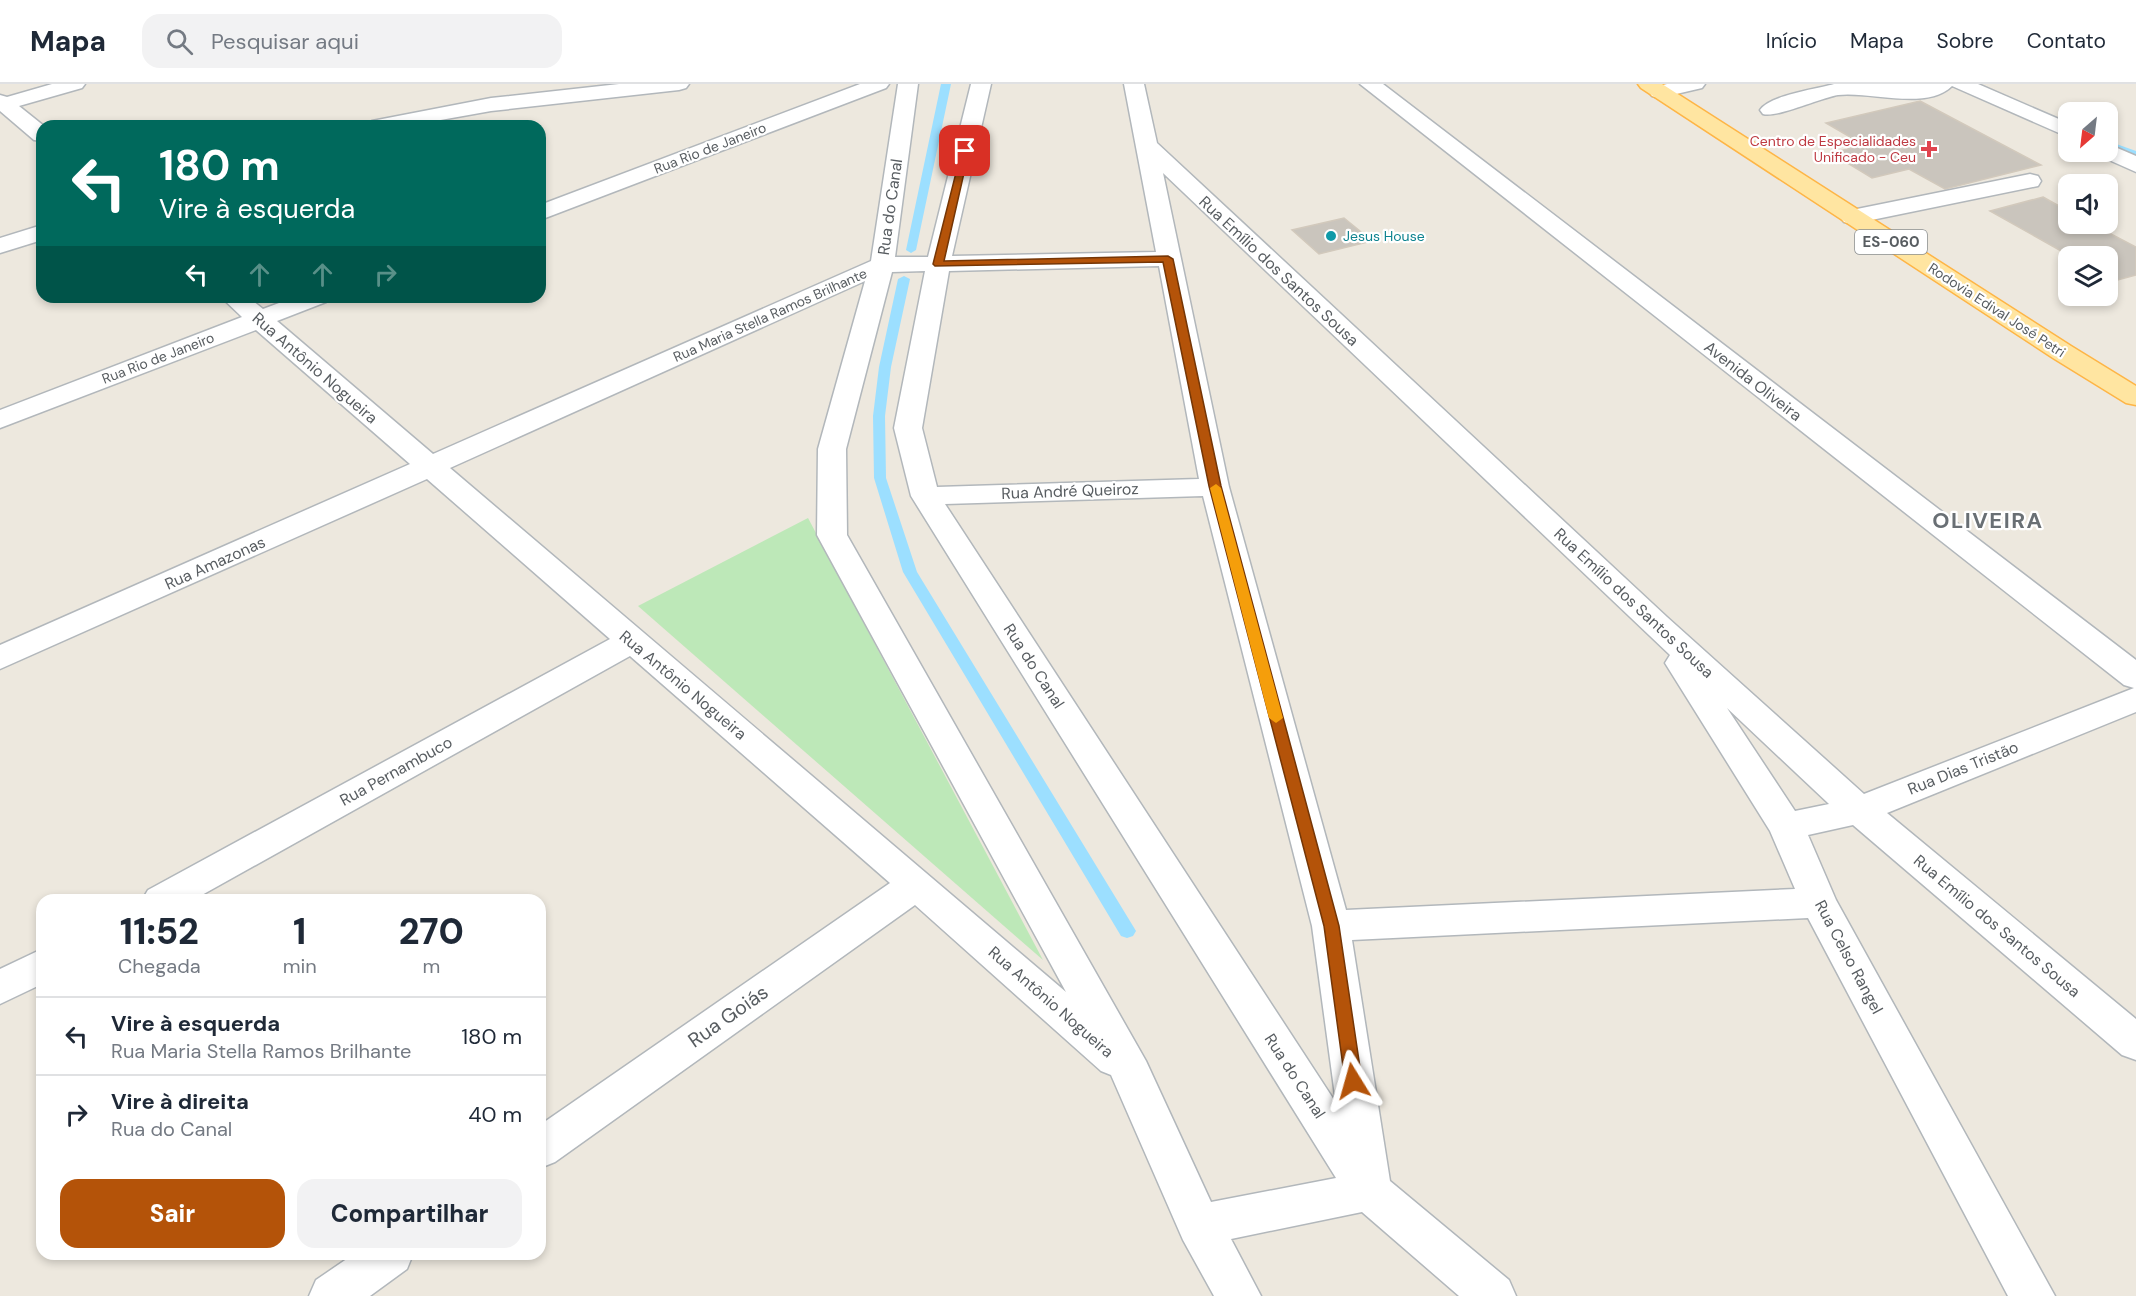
<!DOCTYPE html>
<html lang="pt">
<head>
<meta charset="utf-8">
<style>
	:root { --surface:#fff; --page:#f2f2f3; --text:#1f2937; --muted:#747a83; --line:#e0e1e3; --accent:#b45309 }
	body { margin:0; font-family:"DM Sans",sans-serif; background:var(--page); color:var(--text); height:100vh; display:flex; flex-direction:column; font-size:22px; white-space:nowrap }
	* { box-sizing:border-box; margin:0 }
	p { font-size:20px; color:var(--muted) }
	.icon { flex:none; width:33px; height:33px; fill:none; stroke:currentColor; stroke-width:2; stroke-linecap:round; stroke-linejoin:round }
	.map { position:relative; flex:1; overflow:hidden }
	.details { position:absolute; left:36px; top:810px; width:510px; height:366px; display:flex; flex-direction:column; background:var(--surface); border-radius:18px; box-shadow:0 3px 9px #0003 }
	.details>* { flex:none }
	.top-card { position:absolute; left:36px; top:36px; width:510px; height:183px; border-radius:18px; box-shadow:0 3px 9px #0003; background:#00695c; color:#fff; overflow:hidden }
	.needle { width:39px; rotate:208deg }
	.controls { position:absolute; left:2058px; top:18px; display:grid; gap:12px }
	.controls a { display:grid; place-items:center; width:60px; height:60px; border-radius:12px; background:var(--surface); box-shadow:0 3px 9px #0003; font-size:30px }
	.pin { position:absolute; display:grid; place-items:center; width:51px; height:51px; color:#fff; margin:-26px; border-radius:12px; box-shadow:0 3px 9px #0006 }
	.me { position:absolute; width:66px; margin:-33px; rotate:352deg; stroke-linejoin:round; filter:drop-shadow(0 0 4px #0008) }
	.turn { display:flex; align-items:center; gap:21px; height:126px; padding:0 24px; font-size:27px }
	.turn .icon { width:78px; height:78px; stroke-width:2.5 }
	.turn b { display:block; font-size:42px; line-height:51px }
	.lanes { display:flex; align-items:center; height:57px; padding:0 24px; background:#0003; justify-content:center; gap:30px; direction:ltr }
	.lanes .off { opacity:.35 }
	.eta { display:flex; justify-content:space-evenly; align-items:center; height:102px; text-align:center }
	.eta b { font-size:36px; font-weight:800; line-height:42px }
	.cta { display:flex; gap:12px; margin-top:auto; padding:12px 24px }
	.cta a { flex:1; height:69px; border-radius:18px; background:var(--accent); color:#fff; font-size:24px; font-weight:800; line-height:69px; text-align:center }
	.cta a+a { background:var(--page); color:var(--text) }
	ul { padding:0; list-style:none }
	li { display:flex; align-items:center; gap:18px; height:78px; padding:0 24px; border-top:2px solid var(--line) }
	li div { flex:1 }
	li b { display:block; font-size:22px }
	li em { font-style:normal }
	header { display:flex; align-items:center; gap:36px; box-sizing:border-box; height:84px; padding:0 30px; background:var(--surface); border-bottom:2px solid var(--line) }
	header strong { font-size:28px }
	nav { display:flex; gap:33px; margin-inline-start:auto; font-size:21px }
	.search { width:420px; height:54px; background:var(--page); display:flex; align-items:center; gap:15px; box-sizing:border-box; padding:0 21px; border-radius:18px; color:var(--muted); font-size:22px }
	.map>svg:first-child { display:block }
</style>
</head>
<body>
<header>
<strong>Mapa</strong>
<div class="search"><svg class="icon" aria-label="search" viewBox="0 0 24 24"><circle cx="10" cy="10" r="6"/><path d="M15 15l6 6"/></svg>Pesquisar aqui</div>
<nav><a>Início</a><a>Mapa</a><a>Sobre</a><a>Contato</a></nav>
</header>
<div class="map">
<svg width="2136" height="1212" viewBox="0 0 2136 1212">
	<rect width="100%" height="100%" fill="#ede8de"/>
	<!-- green -->
	<path fill="#bde8b8" d="M808 434 1043 876 638 522Z"/>
	<g fill="none" stroke-linecap="round" stroke-linejoin="round">
		<!-- stream -->
		<path fill="#9cdfff" fill-rule="evenodd" d="M941 0H951L916 166 911 169 906 166Z
			M2108 57 2136 67V73L2108 63Z
			M904 192 910 195 891 283 885 332 886 394 917 488 1133 842 1136 847 1133 852 1127 854 1121 852 903 488 874 394 873 332 879 283 898 195Z"/>
	</g>
	<!-- building -->
	<path fill="#cac5bd" stroke="#d2c9bc" stroke-width="1.5" d="M1920 17 2041 81 1945 105 1909 85 1872 94 1831 69 1864 61 1826 39Z
		M2043 113 2068 127V140H2092L2136 163V191L2114 197 2108 193V172H2070L1990 127Z
		M1344 134 1372 157 1319 170 1292 146Z"/>
	<g fill="none" stroke-linecap="round" stroke-linejoin="round">
		<defs>
			<path id="minor" d="M52 0H85L82 4 19 22 44 42H42V57L34 56 0 27V11L7 13Z
				M619 0H689L686 4 679 6 491 27 407 42H369L372 37 491 14Z
				M860 0H889L886 4 540 136V121Z
				M898 0H918L895 173H928L971 0H991L952 172 1156 168 1124 0H1144L1157 59 1667 533 1864 710 2134 604 2124 601 1360 0H1383L2136 576V628L1887 729 2136 935V976L2122 971 1853 741 1808 751 1836 816 2055 1212H2008L1808 834 1352 856 1390 1097 1509 1196 1516 1212H1459L1362 1128 1231 1155 1261 1212H1214L1183 1156 1111 991 1101 987 915 821 555 1078 540 1084V1041L890 799 630 572 193 816H142L148 806 610 555 427 395 0 585V561L410 380 256 246 0 344V326L242 233 221 213H248L263 225 295 213H329L326 218 277 237 433 370 871 177ZM1163 89 1670 571 1665 579 1770 747 1795 805 1346 826 1229 403ZM1159 182 1199 395 937 403 922 344 949 187ZM925 187 894 344 911 412 1336 1094 1211 1118 1146 977 847 451 846 365 892 188ZM865 197 818 365 817 451 1066 908 450 384ZM1203 412 1312 842 1336 1019 945 420ZM1727 624 1829 720 1795 727Z
				M1667 0H1705L1702 4 1659 14 1652 12 1649 8 1652 4Z
				M1834 0H1978L2068 39V53L1952 2C1927 27 1870 7 1838 11 1820 14 1777 34 1763 30L1760 26C1770 11 1817 5 1834 0Z
				M2108 60 2136 72V88L2100 72 2097 68H2108Z
				M2030 90 2038 92 2041 97 2038 102 1852 140 1844 138 1840 133 1844 128 1852 126Z
				M42 141V156L0 169V154Z
				M42 865V900L0 920V885Z
				M354 1170H413L407 1185 370 1212H309L316 1196Z"/>
			<path id="major" d="M1638 0H1662L2071 262 2136 302V321L2126 319 2053 274 1641 4Z"/>
		</defs>
		<!-- minor casing -->
		<use href="#minor" stroke="#b2b7bb" stroke-width="3"/>
		<!-- major casing -->
		<use href="#major" stroke="#feb546" stroke-width="3"/>
		<!-- minor -->
		<use href="#minor" fill="#fff" fill-rule="evenodd"/>
		<!-- major -->
		<use href="#major" fill="#ffe5a1" fill-rule="evenodd"/>
	</g>
	<!-- route -->
	<path fill="#b45309" stroke="#753606" stroke-width="1.5" d="M962 65 969 67 944 177 1168 172 1173 175 1221 402 1339 842 1362 997 1359 1002 1353 1004 1347 1002 1345 997 1324 842 1209 402 1163 178 935 182 933 180Z"/>
	<!-- slow -->
	<path fill="#f59e0b" d="M1216 400 1221 404 1283 634 1276 639 1269 634 1210 404Z"/>
	<!-- markers -->
	<path fill="#e0444e" stroke="#fff" stroke-width="2" d="M1926 56h6v6h6v6h-6v6h-6v-6h-6v-6h6z"/>
	<circle fill="#0f9aa8" stroke="#fff" stroke-width="2" cx="1331" cy="152" r="6"/>
	<g text-anchor="middle" dominant-baseline="central" stroke-width="4.5" stroke-linejoin="round" paint-order="stroke">
		<!-- far-health labels -->
		<g font-size="14" fill="#be3a42" stroke="#fff" text-anchor="end">
			<text x="1916" y="57">Centro de Especialidades<tspan x="1916" dy="16">Unificado - Ceu</tspan></text>
		</g>
		<!-- far-street labels -->
		<g font-size="14" fill="#585d61" stroke="#fff">
			<text transform="translate(710 64) rotate(-21)">Rua Rio de Janeiro</text>
			<text transform="translate(1997 226) rotate(33)">Rodovia Edival José Petri</text>
			<text transform="translate(770 231) rotate(-24)">Rua Maria Stella Ramos Brilhante</text>
			<text transform="translate(158 274) rotate(-21)">Rua Rio de Janeiro</text>
		</g>
		<!-- far-culture labels -->
		<g font-size="14" fill="#0d838f" stroke="#fff" text-anchor="start">
			<text x="1343" y="152">Jesus House</text>
		</g>
		<!-- shield labels -->
		<rect fill="#fff" stroke="#8a8e90" stroke-width="1.5" x="1855" y="146" width="72" height="24" rx="4.5"/>
		<g font-size="15" font-weight="bold" fill="#585d61">
			<text x="1891" y="158">ES-060</text>
		</g>
		<!-- street labels -->
		<g font-size="16" fill="#585d61" stroke="#fff">
			<text transform="translate(890 123) rotate(-82)">Rua do Canal</text>
			<text transform="translate(1279 187) rotate(43)">Rua Emílio dos Santos Sousa</text>
			<text transform="translate(315 284) rotate(41)">Rua Antônio Nogueira</text>
			<text transform="translate(1753 297) rotate(38)">Avenida Oliveira</text>
			<text transform="translate(1070 407) rotate(-2)">Rua André Queiroz</text>
			<text transform="translate(215 479) rotate(-24)">Rua Amazonas</text>
			<text transform="translate(1634 519) rotate(43)">Rua Emílio dos Santos Sousa</text>
			<text transform="translate(1034 582) rotate(57)">Rua do Canal</text>
			<text transform="translate(683 601) rotate(40)">Rua Antônio Nogueira</text>
			<text transform="translate(1963 684) rotate(-22)">Rua Dias Tristão</text>
			<text transform="translate(396 687) rotate(-29)">Rua Pernambuco</text>
			<text transform="translate(1997 842) rotate(40)">Rua Emílio dos Santos Sousa</text>
			<text transform="translate(1849 873) rotate(62)">Rua Celso Rangel</text>
			<text transform="translate(1051 918) rotate(41)">Rua Antônio Nogueira</text>
			<text transform="translate(1295 992) rotate(57)">Rua do Canal</text>
		</g>
		<!-- near-street labels -->
		<g font-size="20" fill="#585d61" stroke="#fff">
			<text transform="translate(728 932) rotate(-35)">Rua Goiás</text>
		</g>
		<!-- district labels -->
		<g font-size="22" font-weight="bold" letter-spacing="1.5" fill="#696f74" stroke="#fff">
			<text x="1988" y="436">OLIVEIRA</text>
		</g>
	</g>
</svg>
<div class="controls">
<a><svg class="needle" viewBox="-14 -14 28 28"><path d="M0-13l5 13h-10z" fill="#e53935"/><path d="M0 13l5-13h-10z" fill="#747a83"/></svg></a>
<a><svg class="icon" aria-label="sound" viewBox="0 0 24 24"><path d="M4 9h4l5-4v14l-5-4H4zM17 9q2 3 0 6"/></svg></a>
<a><svg class="icon" aria-label="layers" viewBox="0 0 24 24"><path d="M12 4l9 5-9 5-9-5zM3 14l9 5 9-5"/></svg></a>
</div>
<div class="pin" style="left:965px;top:67px;background:#d93025"><svg class="icon" aria-label="arrive" viewBox="0 0 24 24"><path d="M6 21V4h12l-3 4 3 4H6"/></svg></div>
<svg class="me" style="left:1353px;top:997px" viewBox="-20 -20 40 40"><path d="M0-17L14 15 0 8-14 15z" fill="#b45309" stroke="#fff" stroke-width="4"/></svg>
<div class="top-card">
<div class="turn"><svg class="icon" aria-label="left" viewBox="0 0 24 24"><path d="M17 20v-9H6M10 6l-5 5 5 5"/></svg><div><b>180 m</b>Vire à esquerda</div></div>
<div class="lanes"><svg class="icon" aria-label="left" viewBox="0 0 24 24"><path d="M17 20v-9H6M10 6l-5 5 5 5"/></svg><svg class="icon off" aria-label="ahead" viewBox="0 0 24 24"><path d="M12 20V5M6 11l6-6 6 6"/></svg><svg class="icon off" aria-label="ahead" viewBox="0 0 24 24"><path d="M12 20V5M6 11l6-6 6 6"/></svg><svg class="icon off" aria-label="right" viewBox="0 0 24 24"><path d="M7 20v-9h11M14 6l5 5-5 5"/></svg></div>
</div>
<section class="details">
<div class="eta">
<div><b>11:52</b><p>Chegada</p></div>
<div><b>1</b><p>min</p></div>
<div><b>270</b><p>m</p></div>
</div>
<ul>
<li><svg class="icon" aria-label="left" viewBox="0 0 24 24"><path d="M17 20v-9H6M10 6l-5 5 5 5"/></svg><div><b>Vire à esquerda</b><p>Rua Maria Stella Ramos Brilhante</p></div><em>180 m</em></li>
<li><svg class="icon" aria-label="right" viewBox="0 0 24 24"><path d="M7 20v-9h11M14 6l5 5-5 5"/></svg><div><b>Vire à direita</b><p>Rua do Canal</p></div><em>40 m</em></li>
</ul>
<div class="cta"><a>Sair</a><a>Compartilhar</a></div>
</section>
</div>
</body>
</html>
